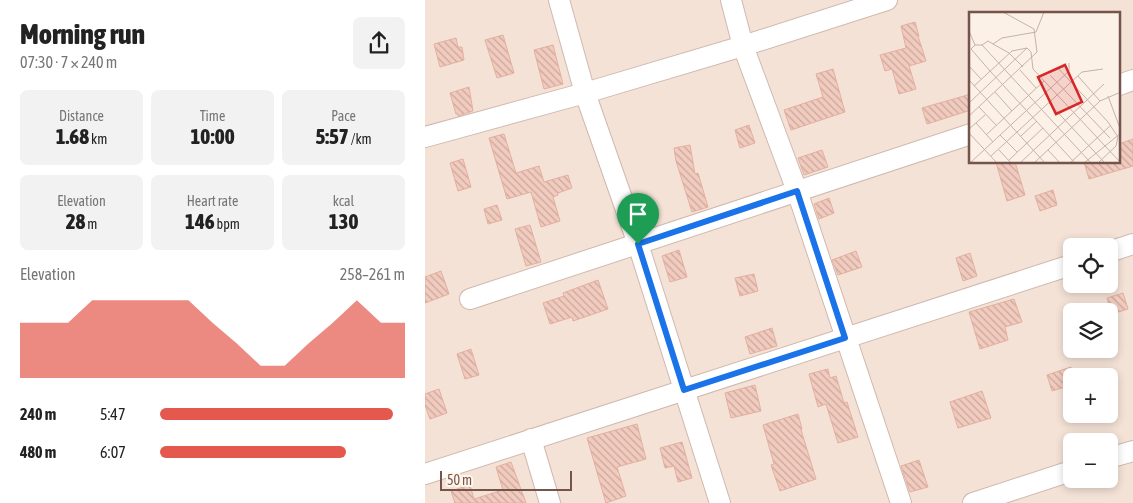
<!DOCTYPE html>
<meta charset="utf-8">
<style>
body{margin:0;font-family:"Asap Condensed",sans-serif;background:#f2f2f2;color:#222;height:100vh;display:flex;flex-direction:column;font-size:19px;white-space:nowrap}
*{box-sizing:border-box;margin:0}
p{font-size:16px;color:#767676}
.icon{flex:none;width:28px;height:28px;fill:none;stroke:currentColor;stroke-width:2;stroke-linecap:round;stroke-linejoin:round}
.map{position:relative;flex:1;overflow:hidden}
.details{display:flex;flex-direction:column;background:#fff;width:425px}
.details>*{flex:none}
.fabs{position:absolute;left:638px;top:238px;display:grid;gap:10px}
.fabs a{display:grid;place-items:center;width:55px;height:55px;border-radius:8px;background:#fff;box-shadow:0 2px 8px #0003;font-size:25px}
.scale{position:absolute;left:15px;bottom:12px;width:132px;box-sizing:border-box;padding-left:5px;border:2px solid #76544b;border-top:0;font-size:14px;line-height:18px;white-space:nowrap;color:#76544b;-webkit-text-stroke:4px #fff6ee;paint-order:stroke}
.pin{position:absolute;display:grid;place-items:center;width:42px;height:42px;color:#fff;margin:-51px -21px;border-radius:50% 50% 50% 0;rotate:-45deg;box-shadow:0 0 5px #0007}
.pin .icon{rotate:45deg}
.round{display:grid;place-items:center;flex:none;width:52px;height:52px;border-radius:8px;background:#f2f2f2}
.headline{display:flex;align-items:center;justify-content:space-between;height:85px;padding:0 20px}
h1{font-size:28px;font-weight:800;line-height:38px}
.stats{display:grid;grid-template-columns:repeat(3,1fr);gap:8px;height:85px;padding:5px 20px}
.stats div{display:grid;align-content:center;border-radius:8px;background:#f2f2f2;text-align:center}
.stats b{font-size:21px;font-weight:800}
.stats small{font-size:14px;font-weight:400}
.stats p{font-size:14px}
.chart{height:140px;padding:10px 20px}
.chart p{display:flex;justify-content:space-between}
.chart svg{width:100%;height:90px;margin-top:5px;fill:#e5584d;opacity:.7}
ul{padding:0 20px;list-style:none;font-size:16px}
li{display:grid;grid-template-columns:80px 60px 1fr;align-items:center;height:38px}
li i{height:12px;border-radius:6px;background:#e5584d}
main{display:flex;flex:1;min-height:0}
.map>svg:first-child{display:block}
.residential{fill:#f4e2d6;fill-rule:evenodd}
.building{fill:url(#building-back-hatch);stroke:#e4af9f}
.lines{fill:none;stroke-linecap:round;stroke-linejoin:round}
.minor-casing{stroke:#d0b9af;stroke-width:22}
.minor{stroke:#fff;stroke-width:20}
.route-casing{stroke:#fff;stroke-width:10}
.route{stroke:#1a73e8;stroke-width:6}
.inset-road{fill:none;stroke:#c6b2a9;stroke-width:1}
.view{fill:#d62828;fill-opacity:0.15;stroke:#d62828;stroke-width:2.5}
.inset-edge{fill:none;stroke:#76544b;stroke-width:2.5}
</style>
<main>
<section class="details">
<div class="headline"><div><h1>Morning run</h1><p>07:30 · 7 × 240 m</p></div><a class="round"><svg class="icon" aria-label="share" viewBox="0 0 24 24"><path d="M12 15V3M7 8l5-5 5 5M5 13v7h14v-7"/></svg></a></div>
<div class="stats">
<div><p>Distance</p><b>1.68<small> km</small></b></div>
<div><p>Time</p><b>10:00</b></div>
<div><p>Pace</p><b>5:57<small> /km</small></b></div>
</div>
<div class="stats">
<div><p>Elevation</p><b>28<small> m</small></b></div>
<div><p>Heart rate</p><b>146<small> bpm</small></b></div>
<div><p>kcal</p><b>130</b></div>
</div>
<div class="chart"><p><span>Elevation</span>258–261 m</p>
<svg viewBox="0 0 160 44" preserveAspectRatio="none"><path d="M0 44V17L10 17L20 17L30 6L40 6L50 6L60 6L70 6L80 17L90 27L100 38L110 38L120 27L130 17L140 6L150 17L160 17V44z"/></svg>
</div>
<ul>
<li><b>240 m</b>5:47<i style="width:95%"></i></li>
<li><b>480 m</b>6:07<i style="width:76%"></i></li>
</ul>
</section>
<div class="map">
<svg width="708" height="503" viewBox="0 0 708 503">
<defs>
<pattern id="building-back-hatch" width="6" height="6" patternUnits="userSpaceOnUse" patternTransform="scale(1.25)"><rect width="6" height="6" fill="#f2cbbf"/><path d="M-1 5l2 2M0 0l6 6M5-1l2 2" fill="none" stroke="#c9a79d"/></pattern>
</defs>
<rect width="100%" height="100%" fill="#fcf1e7"/>
<path class="residential" d="M0 0H708V503H0ZM546 14H694V162H546ZM646 246H684V284H646ZM646 311H684V349H646ZM646 376H684V414H646ZM646 441H684V479H646Z"/>
<g class="building">
<path d="M490 22 494 36H493L501 61 484 66 491 89 474 94 467 69 460 71 455 55 481 48 476 26Z"/>
<path d="M78 35 89 73 72 78 60 40Z"/>
<path d="M31 38 33 47H37L39 60 15 67 9 44Z"/>
<path d="M128 45 138 84 119 89 109 50Z"/>
<path d="M408 69 420 112 366 130 359 110 398 97 391 74Z"/>
<path d="M44 87 48 111 33 116V114H31L25 93Z"/>
<path d="M546 94V110L502 124 497 108Z"/>
<path d="M324 125 330 143 315 148 310 130Z"/>
<path d="M79 134 91 173 114 166 119 182 143 175 147 188 133 193V195L128 197 135 221 116 227 106 192 82 199 64 138Z"/>
<path d="M708 139V166L664 179 659 162H694V144Z"/>
<path d="M265 145 270 174 273 173 283 207 267 212 251 161 249 148Z"/>
<path d="M397 150 403 167 379 175 373 158Z"/>
<path d="M38 159 46 187 33 191 25 163Z"/>
<path d="M571 162H590L600 195 582 201Z"/>
<path d="M628 190 632 205 615 211 610 196Z"/>
<path d="M404 198 409 213 394 219 389 204Z"/>
<path d="M72 205 77 220 63 224 59 209Z"/>
<path d="M105 225 116 262 101 266 90 229Z"/>
<path d="M254 250 262 277 245 282 237 256Z"/>
<path d="M431 251 437 267 413 275 407 260Z"/>
<path d="M545 253 552 276 538 281 531 258Z"/>
<path d="M16 271 24 294 0 303V277Z"/>
<path d="M329 274 333 291 315 296 310 278Z"/>
<path d="M173 280 183 309 148 321 147 317 125 324 118 303 139 296 138 293Z"/>
<path d="M698 293 703 309 687 314 682 298Z"/>
<path d="M589 299 597 322 580 327 583 340 555 349 544 312Z"/>
<path d="M347 328 352 346 325 354 320 337Z"/>
<path d="M46 349 54 375 40 379 32 354Z"/>
<path d="M646 367V385L627 391 622 375Z"/>
<path d="M403 369 405 378 411 376 419 403 422 402 433 437 413 443 401 404 393 407 384 374Z"/>
<path d="M330 385 336 411 306 418 300 393Z"/>
<path d="M14 389 22 413 5 419 0 405V394Z"/>
<path d="M557 391 566 418 533 428 525 402Z"/>
<path d="M373 414 377 429 376 430 391 479 355 491 346 465 349 464 338 425Z"/>
<path d="M212 424 221 459 192 467 201 496 181 503 162 438Z"/>
<path d="M257 442 267 478 253 482 249 466 240 468 235 448Z"/>
<path d="M494 460 503 487 485 492 476 466Z"/>
<path d="M86 462 101 503H30L26 491 45 485 49 499 78 490 71 467Z"/>
</g>
<g class="lines">
<g class="minor-casing">
<g id="minor">
<path d="M134 0 160 93 213 244 295 503"/>
<path d="M306 0 318 46 372 191 476 503"/>
<path d="M694 85 708 80"/>
<path d="M0 137 160 93 318 46 462 0"/>
<path d="M684 252 708 244"/>
<path d="M45 299 546 134"/>
<path d="M106 439 125 503"/>
<path d="M684 458 708 451"/>
<path d="M0 474 646 265"/>
<path d="M548 503 646 471"/>
</g>
</g>
<use href="#minor" class="minor"/>
</g>
<g class="lines">
<g class="route-casing">
<path id="route" d="M372 191 420 338 259 390 213 244Z"/>
</g>
<use href="#route" class="route"/>
</g>
<g transform="translate(544 12)">
<rect width="151" height="151" fill="#fcf1e7"/>
<path class="inset-road" d="M0 19 6 33H13L122 151M24 32 40 41 54 55M6 33 2 37 21 59 106 151M13 33 19 29 24 32 33 26 67 20 75 0M0 54 12 67M88 55 139 110 149 125 147 134 129 151M51 58 67 76M81 63 141 126M109 64 131 89M0 68 76 151M5 74 43 39 58 36 62 40 64 57 152 151M26 80 43 99M139 84 152 119M0 91 58 36M80 91 136 151M10 95 27 113M0 104 68 40 65 17 34 0M7 111 24 130M0 117 16 103M0 121 28 151M17 123 75 69M31 123 48 140M52 124 68 109M30 138 42 151M79 138 91 151M22 144 113 60 134 57M40 148 74 116M1 151 100 59V51M51 151 135 72M65 151 131 89 152 80M101 151 142 113M115 151 152 121"/>
<path class="view" d="M96 53 113 90 87 102 69 65Z"/>
<rect width="151" height="151" class="inset-edge"/>
</g>
</svg>
<div class="fabs">
<a><svg class="icon" aria-label="locate" viewBox="0 0 24 24"><circle cx="12" cy="12" r="6"/><path d="M12 2v4M12 18v4M2 12h4M18 12h4"/></svg></a>
<a><svg class="icon" aria-label="layers" viewBox="0 0 24 24"><path d="M12 4l9 5-9 5-9-5zM3 14l9 5 9-5"/></svg></a>
<a>+</a>
<a>−</a>
</div>
<div class="scale">50 m</div>
<div class="pin" style="left:213px;top:244px;background:#1e9e55"><svg class="icon" aria-label="arrive" viewBox="0 0 24 24"><path d="M6 21V4h12l-3 4 3 4H6"/></svg></div>
</div>
</main>
